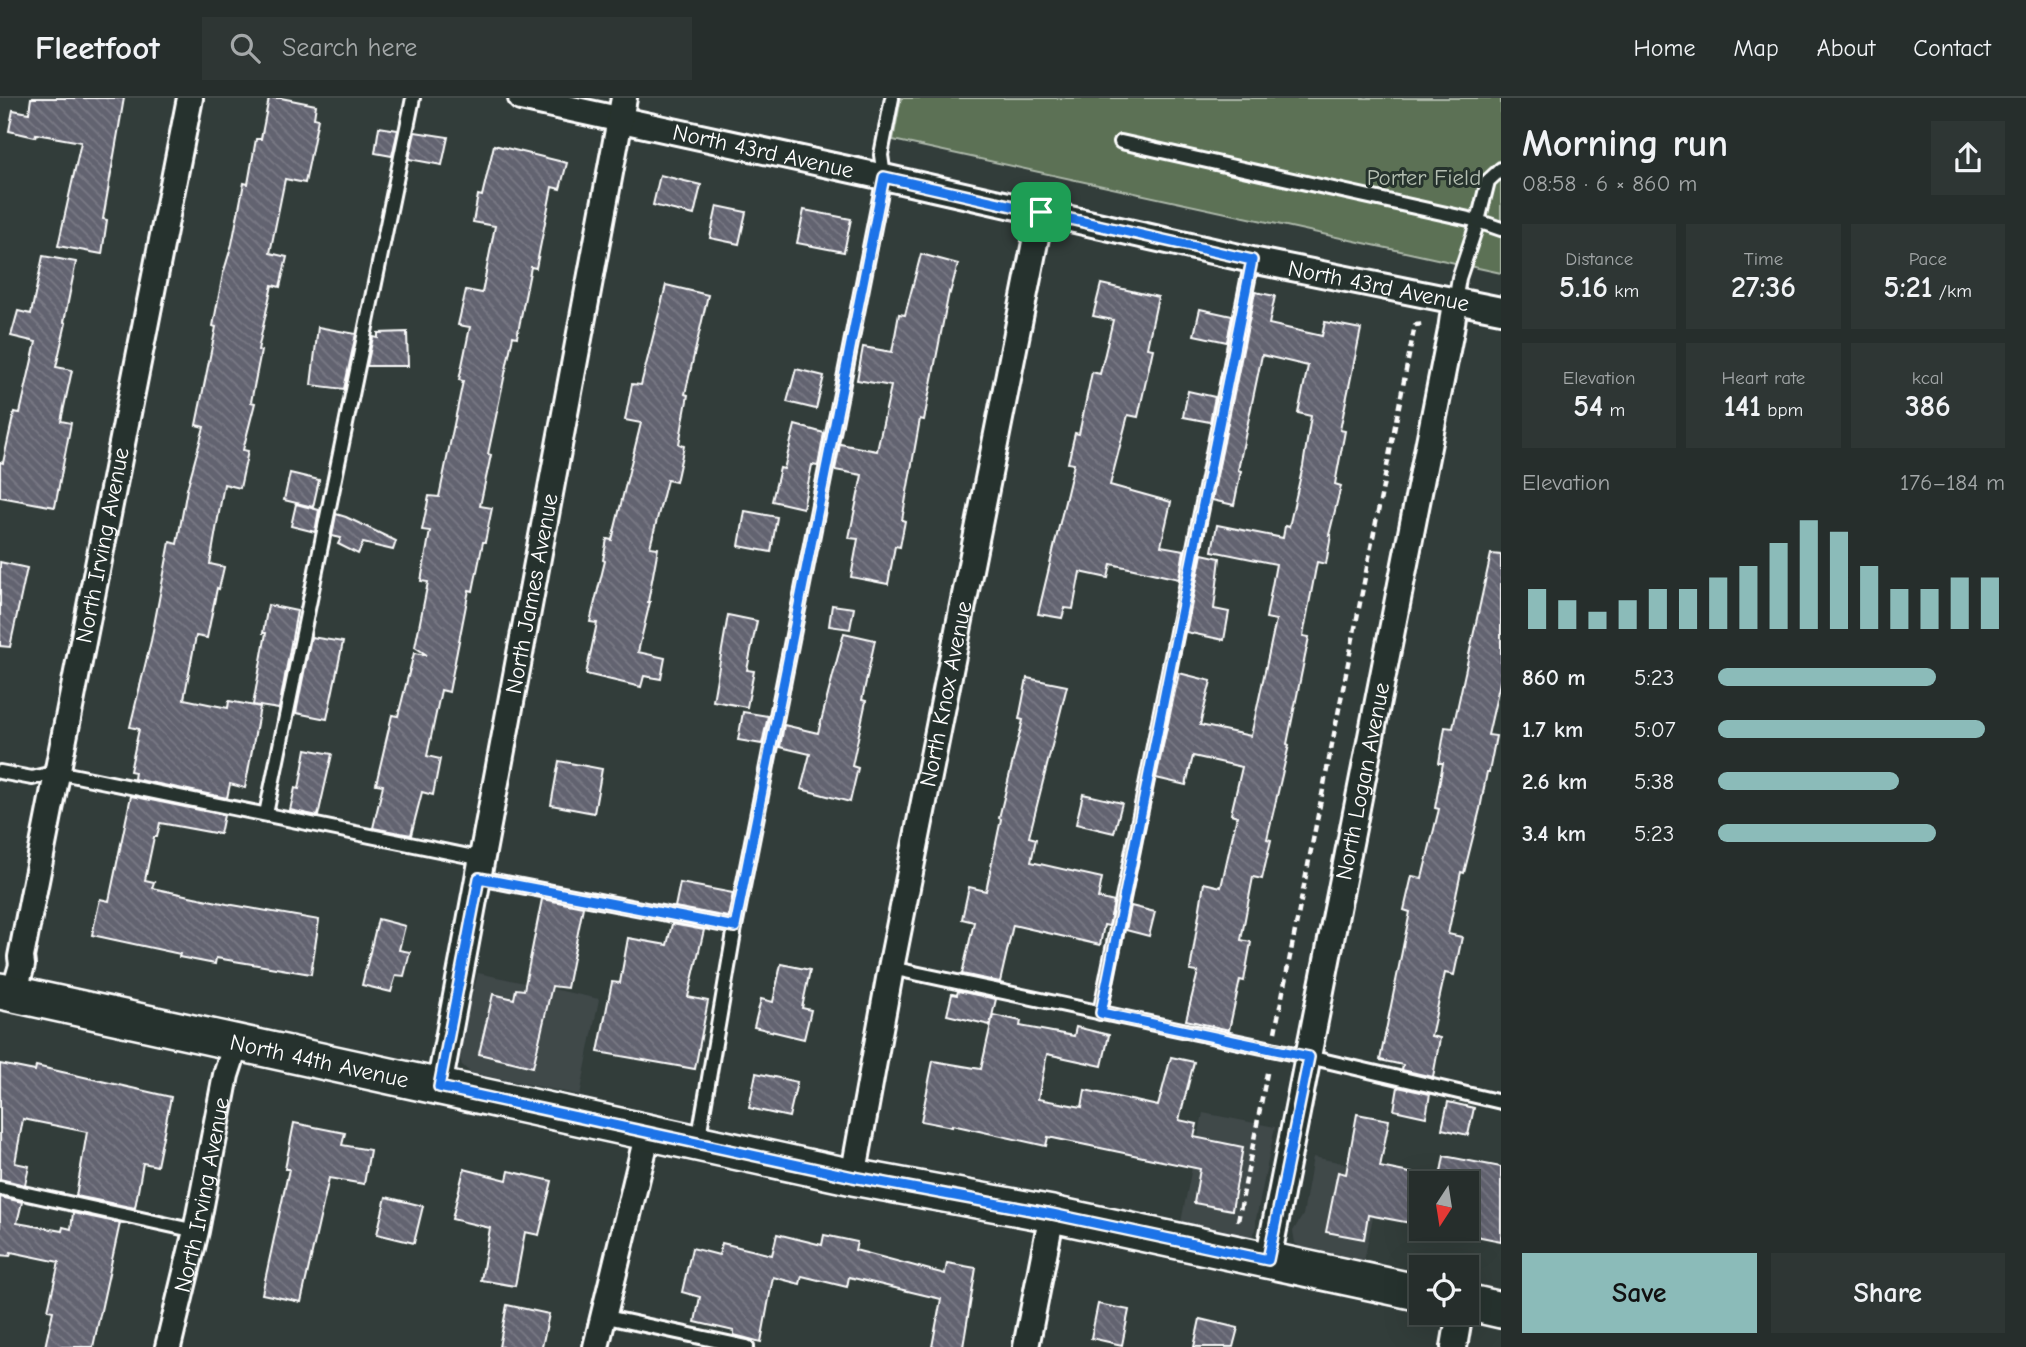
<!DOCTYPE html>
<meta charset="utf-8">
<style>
body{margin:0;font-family:"Comic Neue",sans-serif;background:#2e3634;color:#f1f3f6;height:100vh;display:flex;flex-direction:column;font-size:26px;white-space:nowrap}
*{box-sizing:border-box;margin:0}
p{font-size:23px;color:#a4a8a9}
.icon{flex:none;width:38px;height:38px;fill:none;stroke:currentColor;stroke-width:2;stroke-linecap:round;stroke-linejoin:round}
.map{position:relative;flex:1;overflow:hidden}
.side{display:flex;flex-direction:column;background:#262e2c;width:525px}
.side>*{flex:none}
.needle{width:46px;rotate:192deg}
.tools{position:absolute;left:1409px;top:1073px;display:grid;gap:14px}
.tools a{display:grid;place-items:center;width:70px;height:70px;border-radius:0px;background:#262e2c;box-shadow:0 7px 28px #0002,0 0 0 2px #424a48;font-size:35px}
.pin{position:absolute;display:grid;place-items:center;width:60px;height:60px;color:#fff;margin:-30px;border-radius:14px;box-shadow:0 4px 10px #0006}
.round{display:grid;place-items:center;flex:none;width:74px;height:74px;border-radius:0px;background:#2e3634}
.head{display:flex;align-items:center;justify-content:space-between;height:119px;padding:0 21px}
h1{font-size:38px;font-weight:700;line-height:52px}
.metrics{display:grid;grid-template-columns:repeat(3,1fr);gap:10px;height:119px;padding:7px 21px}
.metrics div{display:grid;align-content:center;border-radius:0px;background:#2e3634;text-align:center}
.metrics b{font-size:30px;font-weight:700}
.metrics small{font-size:19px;font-weight:400}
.metrics p{font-size:19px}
.chart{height:196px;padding:14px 21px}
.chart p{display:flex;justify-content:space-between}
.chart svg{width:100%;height:126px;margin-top:7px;stroke:#8bbbb9;stroke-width:6}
.cta{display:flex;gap:14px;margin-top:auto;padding:14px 21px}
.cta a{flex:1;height:80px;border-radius:0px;background:#8bbbb9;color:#111;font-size:28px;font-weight:700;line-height:80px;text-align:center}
.cta a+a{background:#2e3634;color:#f1f3f6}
ul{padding:0 21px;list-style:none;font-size:23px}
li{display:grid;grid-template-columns:112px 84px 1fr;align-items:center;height:52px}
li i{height:18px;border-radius:9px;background:#8bbbb9}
header{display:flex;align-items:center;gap:42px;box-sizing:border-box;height:98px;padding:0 35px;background:#262e2c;border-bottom:2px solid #424a48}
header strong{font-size:33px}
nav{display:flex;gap:38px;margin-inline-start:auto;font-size:24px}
.search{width:490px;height:63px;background:#2e3634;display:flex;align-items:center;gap:18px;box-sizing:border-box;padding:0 24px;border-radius:0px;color:#a4a8a9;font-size:26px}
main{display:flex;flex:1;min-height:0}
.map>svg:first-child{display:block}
.built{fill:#40484a}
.park{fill:#5b7155;stroke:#adb8aa;stroke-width:2}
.building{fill:url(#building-back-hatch);stroke:#fff;stroke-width:2}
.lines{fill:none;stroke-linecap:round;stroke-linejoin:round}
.lane-casing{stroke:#fff;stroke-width:18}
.street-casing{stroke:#fff;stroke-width:30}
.secondary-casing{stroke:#fff;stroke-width:40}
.path{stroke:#fff;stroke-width:4.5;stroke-dasharray:7 5;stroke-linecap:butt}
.lane{stroke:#26332d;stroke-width:12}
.street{stroke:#26332d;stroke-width:24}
.secondary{stroke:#26332d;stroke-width:35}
.route-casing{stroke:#fff;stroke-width:14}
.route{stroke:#1a73e8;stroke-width:9}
.labels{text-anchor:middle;stroke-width:6;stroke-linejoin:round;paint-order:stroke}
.street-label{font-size:23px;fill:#fff;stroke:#26332d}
.park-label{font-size:23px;fill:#b5bfb2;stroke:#26332d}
</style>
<header>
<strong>Fleetfoot</strong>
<div class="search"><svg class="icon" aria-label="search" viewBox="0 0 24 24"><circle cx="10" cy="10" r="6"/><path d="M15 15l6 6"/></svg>Search here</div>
<nav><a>Home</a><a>Map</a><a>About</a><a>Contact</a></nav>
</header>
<main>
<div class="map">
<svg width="1501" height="1249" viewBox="0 0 1501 1249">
<defs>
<pattern id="building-back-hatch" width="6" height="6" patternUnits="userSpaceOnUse" patternTransform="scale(1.75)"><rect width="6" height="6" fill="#626370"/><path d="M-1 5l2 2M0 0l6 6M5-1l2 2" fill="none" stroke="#7a7a85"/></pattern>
</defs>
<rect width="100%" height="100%" fill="#323d3a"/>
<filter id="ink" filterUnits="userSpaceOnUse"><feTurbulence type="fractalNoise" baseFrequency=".0143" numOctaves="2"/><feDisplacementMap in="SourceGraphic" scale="14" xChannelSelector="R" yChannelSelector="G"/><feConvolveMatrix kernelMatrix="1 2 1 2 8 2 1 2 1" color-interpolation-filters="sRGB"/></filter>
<g filter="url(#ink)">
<g class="built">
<path d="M478 875 599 901 580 997 471 975 462 967 458 951Z"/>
<path d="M1203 1015 1275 1029 1256 1121V1132L1248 1144 1181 1124Z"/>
<path d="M1313 1059 1382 1073 1364 1163 1304 1152 1295 1145 1293 1133 1303 1117Z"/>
</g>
<path class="park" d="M901 0H1501V175L893 42Z"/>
<g class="building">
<path d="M31 0H124L103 121 107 122 102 156 58 148 81 44 36 36 35 39 9 33 13 12 29 15Z"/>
<path d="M269 0H281L316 7 314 20 318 21 305 85 285 81 270 155 287 159 280 189 272 187 258 252 261 253 251 304 255 305 243 352 248 353 240 390 224 386 210 466 224 469 219 491 217 490 207 540 196 538 184 601 228 610 229 603 260 609 245 690 230 686 227 700 134 681 135 674 130 673 139 631 130 629 151 543 170 444 177 446 187 391 204 329 196 327 216 229 213 228 223 176 232 146 244 85 248 86 256 41H261Z"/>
<path d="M379 29 398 32 392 58 375 55Z"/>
<path d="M415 34 448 39 442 67 409 61Z"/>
<path d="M494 47 567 65 560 91 552 89 536 170 531 169 517 239 513 238 488 356 491 357 480 408 492 410 485 444H483L473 493 469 492 449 594 441 592 427 658 440 661 433 697 422 694 411 737 373 730 383 687 376 686 392 617 398 618 414 555 427 557 415 549 428 484 421 483 430 433 422 432 429 398 439 399 463 283 459 282 470 229 458 227 466 192 482 195 495 128 473 124 478 97 482 98Z"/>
<path d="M660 77 701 87 694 117 653 107Z"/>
<path d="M717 108 746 114 739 146 710 140Z"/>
<path d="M804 112 851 121 844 154 797 145Z"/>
<path d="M921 156 958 166 950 195 949 194 924 322 920 321 902 422 905 423 900 449 895 448 888 486 851 479 858 441 849 440 862 377 835 372 840 346 877 353 891 288 857 282 863 249 892 254 899 216 905 217Z"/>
<path d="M43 158 76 164 64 224 66 225 56 269 72 272 61 323 71 325 55 409 0 399V364L3 365 14 314 20 315 36 244 11 238 18 213 31 216Z"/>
<path d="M1101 186 1158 199 1147 250 1153 251 1138 319 1128 317 1110 387 1171 404 1161 448 1184 452 1179 481 1111 466 1108 480 1080 474 1073 511 1065 510 1062 520 1038 516 1074 366 1068 365 1075 335 1079 336 1092 274 1100 276 1113 222 1093 218Z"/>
<path d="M666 187 708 197 685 296 688 297 679 346 684 348 676 384 667 382 650 449 658 450 648 504H650L638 554 665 560 661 581 644 578 641 589 586 576 597 525 590 524 605 463 603 462 607 441 612 442 641 325 625 322 632 286 641 287Z"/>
<path d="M1255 194 1275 198 1269 226 1322 238 1325 224 1361 231 1340 332 1345 333 1335 386 1341 388 1329 437H1331L1326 466 1317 464 1303 538 1309 539 1287 646 1289 647 1267 741 1271 742 1262 781 1253 779 1241 842 1251 844 1244 883 1240 882 1229 932 1186 922 1198 874 1190 873 1204 785 1221 789 1237 718 1231 716 1242 669 1193 658 1186 687 1156 680 1179 575 1211 583 1200 627 1251 638 1276 522 1266 520 1276 466 1212 453 1217 427 1283 440 1285 428 1289 429 1303 368 1311 318 1298 315 1308 268 1262 257 1238 372 1241 373 1234 407 1212 402Z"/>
<path d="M1200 211 1232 218 1227 244 1194 237Z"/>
<path d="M318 229 356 236 344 291 311 287Z"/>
<path d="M407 234 408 268H367L373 239 378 240V235Z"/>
<path d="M796 271 824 278 816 311 787 304Z"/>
<path d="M1188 293 1215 299 1210 324 1183 319Z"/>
<path d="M795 327 824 335 818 368 812 367 803 410 772 403 780 370 784 371Z"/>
<path d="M290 375 319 382 313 409 284 402Z"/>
<path d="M296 406 319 412 315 434 291 428Z"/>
<path d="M745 413 777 419 771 454 739 448Z"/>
<path d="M336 416 346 419 396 443 393 452 363 445 358 456 338 446 341 440 332 438Z"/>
<path d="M1202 456 1220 460 1214 511 1229 514 1224 542 1186 534Z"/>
<path d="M1491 456 1501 457V580L1488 637 1496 638 1489 674H1487L1480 711 1464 775 1461 774 1448 836 1462 839 1454 877 1445 875 1431 938 1440 940 1433 979 1402 972 1403 967 1380 962 1410 814 1404 812 1412 778 1422 780 1439 711 1435 710 1443 665H1439L1445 629 1453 630Z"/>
<path d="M0 464 27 470 10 549 0 548Z"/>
<path d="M268 507 297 513 279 611 253 607 266 535H263Z"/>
<path d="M832 507 854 510 850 531 829 528Z"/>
<path d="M728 517 757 523 747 572 754 573 747 609 713 603Z"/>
<path d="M844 535 875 542 862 602 866 603 852 668 858 670 850 704 801 691 810 656 780 649 784 627 818 635Z"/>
<path d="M311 539 343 544 327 621 296 615Z"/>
<path d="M1027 580 1067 588 1029 739 1036 741 1031 764 1102 780 1098 800 1114 804 1109 828 1104 827 1100 847 1013 827 1000 884 962 876 974 824 962 821 969 789 986 793 1001 721 999 720 1023 622 1019 621Z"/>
<path d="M743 614 768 618 762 646 738 642Z"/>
<path d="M306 651 332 656 318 718 290 712 295 690 299 691Z"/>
<path d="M559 663 602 671 594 715 551 707Z"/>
<path d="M1083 696 1122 705 1114 735 1076 726Z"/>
<path d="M131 698 224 717 220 736 160 725 157 739H154L145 782 154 784 152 790 227 806 319 822 311 876 216 860 215 866 179 859 180 856 92 837 100 801 109 803Z"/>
<path d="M680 785 733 795 728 819 675 809Z"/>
<path d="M542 801 583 809 567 890 552 888 533 969 479 956 493 896 514 901 516 891 524 892Z"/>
<path d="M1131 808 1155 814 1149 838 1126 832Z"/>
<path d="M378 821 405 828 399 852 410 854 404 878 396 877 391 894 362 887Z"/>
<path d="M672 826 704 832 688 899 708 903 695 971 598 954 612 884 620 885 628 840 667 847Z"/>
<path d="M781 866 810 872 802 910 811 912 804 941 754 929 761 901 773 904Z"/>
<path d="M958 893 996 901 990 927 947 917 952 896 957 897Z"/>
<path d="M993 917 1021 923 1020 928 1074 938 1076 929 1109 937 1102 968 1047 956 1038 1001 1082 1009 1085 992 1158 1008 1171 959 1194 964 1179 1022 1197 1026 1194 1039 1243 1049 1232 1112 1194 1105 1200 1071 1048 1039 1046 1048 952 1027V1029L921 1023 933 963 981 971Z"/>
<path d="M0 966 35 973 36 968 171 999 157 1068 143 1065 135 1110 76 1098 87 1034 23 1021 15 1065 29 1068 25 1087 0 1081Z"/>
<path d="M756 975 797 984 789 1019 749 1010Z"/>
<path d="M1398 989 1430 996 1426 1019 1394 1012Z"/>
<path d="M1448 1004 1474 1010 1468 1037 1442 1031Z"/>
<path d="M1357 1016 1389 1022 1380 1069 1425 1078 1423 1085H1421L1416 1126 1368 1117 1364 1141 1326 1134 1338 1074 1346 1076Z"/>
<path d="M294 1025 345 1035 342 1047 370 1052 364 1086 329 1080 301 1204 262 1196 289 1071H285Z"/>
<path d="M1444 1058 1501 1069V1143L1466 1136V1085H1439Z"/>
<path d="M464 1071 507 1082 509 1073 552 1083 539 1137 525 1134 515 1188 481 1182 490 1130 452 1121Z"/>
<path d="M0 1099 22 1104 17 1125 62 1133 63 1129 71 1131 73 1115 120 1125 93 1249H45L53 1213 48 1212 59 1164 11 1154 10 1158 0 1157Z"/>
<path d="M386 1099 423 1108 414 1145 377 1136Z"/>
<path d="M777 1136 822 1147 824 1137 857 1144 855 1152 945 1176 947 1165 976 1170 963 1249H932L941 1201 849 1179 847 1189 802 1178 800 1186 773 1179 761 1244 734 1237V1233L695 1224 700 1199 682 1194 692 1150 719 1157 722 1145 772 1157Z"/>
<path d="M1098 1206 1129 1212 1122 1247 1091 1240Z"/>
<path d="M507 1207 549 1216 542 1249H499Z"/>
<path d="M1200 1221 1238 1230 1233 1249H1194Z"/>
</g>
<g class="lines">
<g class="lane-casing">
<g id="lane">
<path d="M1121 44 1478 123 1459 180 1455 204"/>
<path d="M1501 71 1488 83 1478 123 1501 131"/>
<path d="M0 674 32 680 57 674 483 761"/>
<path d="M266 716 413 0"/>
<path d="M479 780 735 829"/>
<path d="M891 870 1309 959 1501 1004"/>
<path d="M1100 915 1252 162"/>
<path d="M698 1044 735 829 884 79 881 57 892 0"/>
<path d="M0 1090 196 1133"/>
<path d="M602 1218 747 1249"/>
</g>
</g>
<g class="street-casing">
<g id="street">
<path id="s1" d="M521 0 884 79 1252 162 1501 212"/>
<path id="s2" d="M14 895 22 867 21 859 190 0"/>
<path id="s3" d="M439 989 624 0"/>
<path id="s4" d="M853 1079 891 870 1041 114"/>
<path id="s5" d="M1268 1162 1451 232 1455 204"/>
<path id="s6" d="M168 1249 196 1133 226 977 236 946"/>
<path d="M596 1249 648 1034"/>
<path d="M1026 1249 1052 1116"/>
<path d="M1454 1249 1460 1214"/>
</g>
</g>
<g class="secondary-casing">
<g id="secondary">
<path id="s7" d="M0 893 853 1079 1052 1116 1421 1195"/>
<path d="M1466 1204 1501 1212"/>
</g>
</g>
<g class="path">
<path d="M1275 934 1415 227 1425 226"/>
<path d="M1238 1123 1268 970"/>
</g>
<use href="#lane" class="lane"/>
<use href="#street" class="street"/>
<use href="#secondary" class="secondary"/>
</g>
</g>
<g class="lines" filter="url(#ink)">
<g class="route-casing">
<path id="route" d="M884 79 1252 162 1101 915 1309 959 1268 1162 1052 1116 853 1079 439 989 479 780 735 829Z"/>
</g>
<use href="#route" class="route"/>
</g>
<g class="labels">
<g class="street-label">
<text dy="8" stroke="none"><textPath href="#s1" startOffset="248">North 43rd Avenue</textPath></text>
<text dy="8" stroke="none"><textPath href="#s1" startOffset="878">North 43rd Avenue</textPath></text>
<text dy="8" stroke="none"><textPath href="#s2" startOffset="457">North Irving Avenue</textPath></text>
<text dy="8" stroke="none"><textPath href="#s3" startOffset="502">North James Avenue</textPath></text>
<text dy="8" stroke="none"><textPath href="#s4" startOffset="492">North Knox Avenue</textPath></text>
<text dy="8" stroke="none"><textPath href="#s5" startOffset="488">North Logan Avenue</textPath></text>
<text dy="8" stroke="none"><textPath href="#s7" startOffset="327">North 44th Avenue</textPath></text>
<text dy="8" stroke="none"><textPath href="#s6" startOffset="156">North Irving Avenue</textPath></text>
</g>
<g class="park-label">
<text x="1424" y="87">Porter Field</text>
</g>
</g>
</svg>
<div class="tools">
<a><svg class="needle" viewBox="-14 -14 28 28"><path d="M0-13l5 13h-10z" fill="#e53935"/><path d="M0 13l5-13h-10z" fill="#a4a8a9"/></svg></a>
<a><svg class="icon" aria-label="locate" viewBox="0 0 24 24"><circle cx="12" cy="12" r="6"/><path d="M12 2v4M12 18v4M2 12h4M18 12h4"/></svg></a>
</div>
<div class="pin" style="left:1041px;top:114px;background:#1e9e55"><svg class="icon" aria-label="arrive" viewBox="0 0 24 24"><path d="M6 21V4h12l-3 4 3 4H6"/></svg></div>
</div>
<section class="side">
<div class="head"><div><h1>Morning run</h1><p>08:58 · 6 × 860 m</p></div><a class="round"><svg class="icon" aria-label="share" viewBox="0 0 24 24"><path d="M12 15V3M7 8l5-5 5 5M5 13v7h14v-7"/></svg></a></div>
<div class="metrics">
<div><p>Distance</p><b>5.16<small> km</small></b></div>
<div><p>Time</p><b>27:36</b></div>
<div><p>Pace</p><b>5:21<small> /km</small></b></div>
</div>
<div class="metrics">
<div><p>Elevation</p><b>54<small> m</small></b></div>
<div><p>Heart rate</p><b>141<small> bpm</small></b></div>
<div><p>kcal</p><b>386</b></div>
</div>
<div class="chart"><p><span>Elevation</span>176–184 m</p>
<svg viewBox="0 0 160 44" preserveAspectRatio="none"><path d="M5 44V30M15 44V34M25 44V38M35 44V34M45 44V30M55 44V30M65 44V26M75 44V22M85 44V14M95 44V6M105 44V10M115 44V22M125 44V30M135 44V30M145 44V26M155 44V26"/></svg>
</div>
<ul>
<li><b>860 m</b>5:23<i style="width:76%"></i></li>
<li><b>1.7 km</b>5:07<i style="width:93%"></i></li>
<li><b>2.6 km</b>5:38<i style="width:63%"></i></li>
<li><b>3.4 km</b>5:23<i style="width:76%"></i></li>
</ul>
<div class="cta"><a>Save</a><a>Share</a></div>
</section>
</main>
